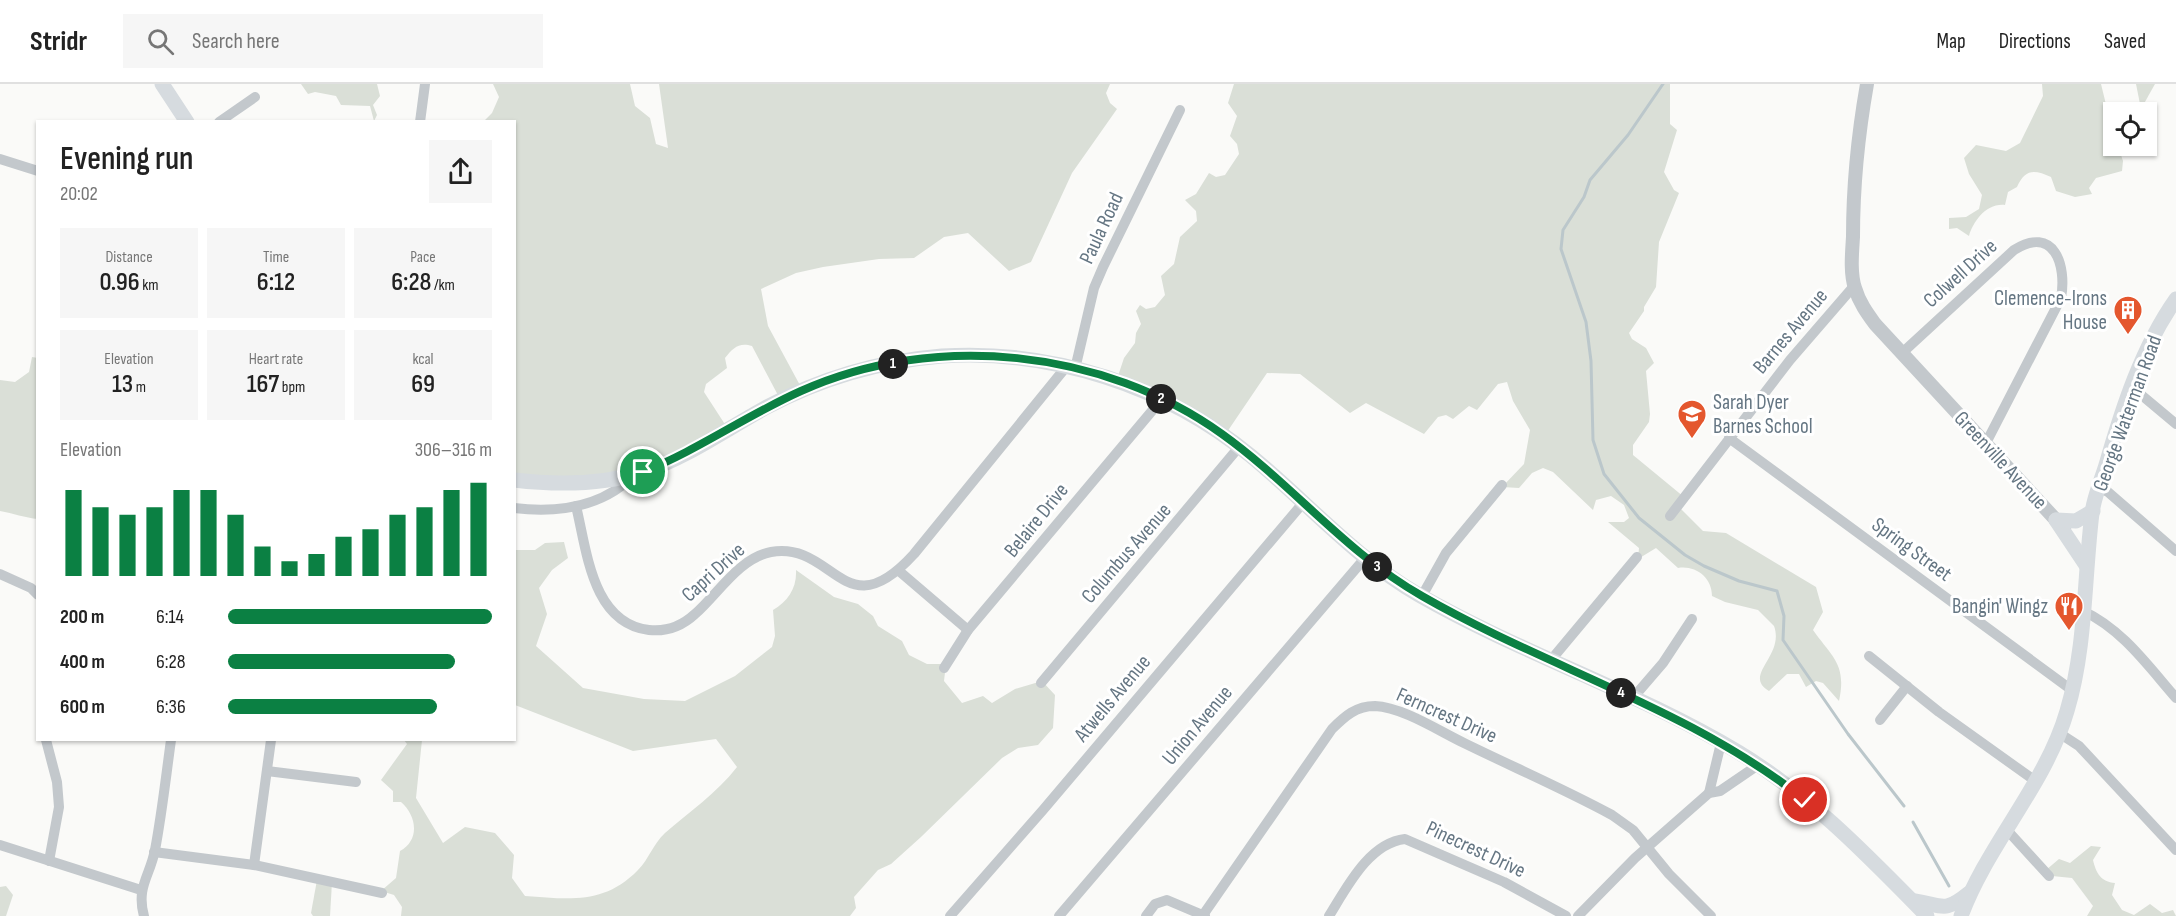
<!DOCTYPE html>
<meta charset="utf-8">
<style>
body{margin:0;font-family:"Sofia Sans Condensed",sans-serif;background:#f6f6f6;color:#222;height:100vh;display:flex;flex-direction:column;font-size:22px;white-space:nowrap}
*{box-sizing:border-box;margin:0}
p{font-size:20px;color:#767676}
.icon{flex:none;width:33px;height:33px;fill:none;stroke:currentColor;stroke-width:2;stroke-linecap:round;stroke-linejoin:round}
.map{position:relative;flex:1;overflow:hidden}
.drawer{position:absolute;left:36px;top:36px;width:480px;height:621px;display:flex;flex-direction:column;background:#fff;border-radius:0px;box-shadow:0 2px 4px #0004}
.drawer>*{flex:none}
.fabs{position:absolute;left:2103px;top:18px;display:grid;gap:12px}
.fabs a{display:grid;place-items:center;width:54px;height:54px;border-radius:0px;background:#fff;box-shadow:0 2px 4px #0004;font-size:30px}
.pin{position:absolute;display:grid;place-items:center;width:51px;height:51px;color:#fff;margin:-26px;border:3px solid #fff;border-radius:50%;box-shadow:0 2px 6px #0007}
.km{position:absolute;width:30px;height:30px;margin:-15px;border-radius:50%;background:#222;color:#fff;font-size:16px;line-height:30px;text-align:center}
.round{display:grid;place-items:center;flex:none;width:63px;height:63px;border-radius:0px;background:#f6f6f6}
.head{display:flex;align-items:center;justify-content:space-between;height:102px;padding:0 24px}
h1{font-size:33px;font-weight:600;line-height:45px}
.metrics{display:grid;grid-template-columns:repeat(3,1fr);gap:9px;height:102px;padding:6px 24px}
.metrics div{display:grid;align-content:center;border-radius:0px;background:#f6f6f6;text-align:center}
.metrics b{font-size:26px;font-weight:600}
.metrics small{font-size:16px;font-weight:400}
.metrics p{font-size:16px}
.chart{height:168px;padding:12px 24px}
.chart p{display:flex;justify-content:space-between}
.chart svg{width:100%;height:108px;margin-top:6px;stroke:#0b8043;stroke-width:6}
ul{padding:0 24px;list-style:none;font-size:20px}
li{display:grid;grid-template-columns:96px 72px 1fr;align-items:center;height:45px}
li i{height:15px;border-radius:8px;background:#0b8043}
header{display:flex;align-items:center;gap:36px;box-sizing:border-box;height:84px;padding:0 30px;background:#fff;border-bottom:2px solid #e0e0e0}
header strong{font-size:28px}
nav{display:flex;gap:33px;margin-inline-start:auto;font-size:21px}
.search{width:420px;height:54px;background:#f6f6f6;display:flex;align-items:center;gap:15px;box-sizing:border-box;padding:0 21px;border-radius:0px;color:#767676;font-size:22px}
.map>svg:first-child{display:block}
.green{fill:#dadfd7}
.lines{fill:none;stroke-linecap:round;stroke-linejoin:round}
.stream{stroke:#bbc7cb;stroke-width:3}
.minor{stroke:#c3c8cc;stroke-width:10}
.tertiary{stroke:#c3c8cc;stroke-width:14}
.secondary{stroke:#d6dbdf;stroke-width:15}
.route-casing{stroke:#fff;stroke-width:12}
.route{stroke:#0b8043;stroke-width:8}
.labels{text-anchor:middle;stroke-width:6;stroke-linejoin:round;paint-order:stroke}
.street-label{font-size:21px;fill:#657683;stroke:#fff}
.poi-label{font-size:21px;fill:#657683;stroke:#fff;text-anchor:end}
</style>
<header>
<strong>Stridr</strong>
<div class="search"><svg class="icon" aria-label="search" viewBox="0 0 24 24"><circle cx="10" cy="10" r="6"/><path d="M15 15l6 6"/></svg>Search here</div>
<nav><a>Map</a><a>Directions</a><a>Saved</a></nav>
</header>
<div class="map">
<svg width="2176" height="832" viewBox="0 0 2176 832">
<rect width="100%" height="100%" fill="#fafaf8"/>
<g class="green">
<path d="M301 0H377L380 12 373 21 377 31 374 37 370 22 341 21 336 12 315 8 308 10Z"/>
<path d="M493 0H630L635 22 650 34 656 60 668 64 659 0H1110L1106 9 1110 19 1117 25 1072 89 1031 178 1009 187 968 149 944 153 914 174 879 175 823 183 796 189 761 205 768 242 802 305 780 315 752 262C739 258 733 264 725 274L727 284 706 300 704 308 728 345 639 389 515 396 514 38H483L492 29 499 13Z"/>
<path d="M1234 0H1670V40L1677 46 1664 88 1674 106 1679 109 1659 158 1656 203 1644 223V227L1629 249 1632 255 1646 264 1654 279 1646 287 1650 330 1649 338 1633 361V371L1684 413 1679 423 1703 447 1726 449 1816 503 1823 528 1813 546C1832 573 1847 580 1839 617L1823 599 1816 597 1806 603 1799 590H1787L1769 607C1742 591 1785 572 1774 542L1758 526 1725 518 1712 512C1712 493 1695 481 1678 484L1656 464 1638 475 1639 464 1608 438H1624L1629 434 1624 421 1611 412 1596 416 1593 426 1553 388 1543 384 1532 389 1519 404 1502 403 1524 380 1530 346 1513 317 1507 298 1498 300 1477 326 1469 322 1453 335 1446 331 1438 333 1424 350 1366 319 1350 329 1300 290 1267 289 1225 351 1118 292 1124 274 1135 259 1136 249 1141 240 1136 227 1140 221 1146 225 1155 223 1165 211 1161 192 1174 180 1180 153 1197 137 1196 127 1185 116 1196 110 1209 89 1216 93 1225 91 1239 70 1237 60 1230 52 1237 32 1228 19Z"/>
<path d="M2042 0H2101L2113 49 2114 62H2118L2123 77 2122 87 2096 94 2089 104 2092 110 2075 113 2056 107 2051 93C2034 85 2025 85 2017 103L2008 108 2005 121C1986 119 1973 138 1969 152L1957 144 1949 145V134L1966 133 1979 125 1982 111 1969 90 1964 74 1976 61 2006 67 2020 59 2043 12Z"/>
<path d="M2136 0H2155L2141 25Z"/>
<path d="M32 273 38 274V435C25 434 13 429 0 427V296L15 298 29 288Z"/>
<path d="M564 458 568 474 552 486 539 504 547 530 536 562 583 604 644 615 685 617 735 592 772 563 775 552 773 526C788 517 797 504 796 486L834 513 858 520 873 532 878 542 902 557 909 571 927 580H946L944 597 962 619 983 612 992 619 1015 605 1042 597 1055 611 1053 644 1038 661 1018 664 1002 674 921 753 891 780 878 786 854 813 856 824 850 832H401L402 823 394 811 381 807 396 794 400 767C420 756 417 732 401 718H393V707L381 696 407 660 404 656H422L416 714 443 759 465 743 495 749 514 771 512 794 525 812C569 815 604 821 638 786 649 775 653 760 665 749 689 728 717 709 737 683L716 655 633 667 515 621V466H535L545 459Z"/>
<path d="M2091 762 2101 763 2093 776C2096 789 2101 798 2115 799L2112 811 2122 826 2134 831 2150 820 2162 829 2173 826 2176 832H2087L2093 822 2072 794 2052 792 2046 786 2059 775 2070 779Z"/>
<path d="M317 796 332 798 330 832H313L311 829Z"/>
<path d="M6 802 13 811 6 832H0V803Z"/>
</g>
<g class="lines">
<g class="stream">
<path d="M1663 0 1628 51 1590 96 1584 113 1563 146 1561 165 1586 238 1591 277 1593 356 1604 390 1639 434 1685 471 1704 482 1739 497 1777 507 1784 532 1783 556 1848 650 1904 722"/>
<path d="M1913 738 1949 802"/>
</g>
<g class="minor">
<path d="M219 38 255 13"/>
<path d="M420 38 425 0"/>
<path d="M0 75 38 87"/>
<path d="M1902 269 2014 166C2054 141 2067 181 2061 214L1986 359"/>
<path d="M1075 285 1094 204 1103 183 1180 26"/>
<path d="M2133 304 2176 340"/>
<path d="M1729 354 2073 607"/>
<path d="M2099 404 2108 408 2176 467"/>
<path d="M576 422C587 467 592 539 649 546 667 548 682 542 695 530 718 510 739 474 771 468 835 457 844 547 914 470L1066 283"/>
<path d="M514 424C557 429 600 424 632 393"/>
<path d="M1670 432 1790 276 1854 202"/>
<path d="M899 487 968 546"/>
<path d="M0 490 31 504 38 511"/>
<path d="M1422 512 1446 469 1502 401"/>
<path d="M2083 527C2122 545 2148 582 2176 614"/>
<path d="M1869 572 1939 628 2034 696"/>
<path d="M1551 576 1637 473"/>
<path d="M944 584 968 546 1162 315"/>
<path d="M1041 599 1239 363"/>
<path d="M1632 615 1663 579 1692 535"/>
<path d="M1880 636 1907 602"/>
<path d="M2059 649 2079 662 2176 766"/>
<path d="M46 656 57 698 59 723 49 777"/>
<path d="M267 687 356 698"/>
<path d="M1709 709 1721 659"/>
<path d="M2007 746 2049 792"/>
<path d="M0 761 141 806"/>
<path d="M154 768 254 781 382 809"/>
<path d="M254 781 271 656"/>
<path d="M1203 831 1332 645C1345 632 1356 622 1375 622 1402 623 1439 647 1464 659 1513 683 1564 705 1612 731L1633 746 1669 790 1711 832"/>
<path d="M144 832C136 803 150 792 155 766 162 729 166 692 171 656"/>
<path d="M950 832 1043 726 1303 419"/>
<path d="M1059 832 1365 474"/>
<path d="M1146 832 1155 820 1167 816 1205 832"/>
<path d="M1329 832C1347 803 1369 759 1405 755L1504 798 1566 832"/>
<path d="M1578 832 1635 774 1709 709 1720 707 1758 681"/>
</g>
<path class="tertiary" d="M1867 0C1858 51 1853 101 1853 153 1852 169 1850 189 1855 204 1859 218 1867 229 1875 240L2056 436 2065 441"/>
<g class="secondary">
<path d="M162 0 187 38"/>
<path d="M514 396C556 401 602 401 643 388 686 374 725 346 765 324 819 295 881 277 942 272 1052 265 1166 302 1251 372 1307 418 1355 474 1419 511 1522 570 1636 607 1738 668 1811 712 1868 772 1927 832"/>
<path d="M2056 436 2086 481"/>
<path d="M2056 436 2076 437 2093 427"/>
<path d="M1915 817C1943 821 1943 830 1969 809"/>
<path d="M1961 832C1987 761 2046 700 2067 627 2086 564 2084 495 2092 429 2094 413 2101 397 2106 381 2122 325 2142 263 2176 215"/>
</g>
</g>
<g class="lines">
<g class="route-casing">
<path id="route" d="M643 388C698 366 747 331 801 307 934 247 1104 265 1222 350 1292 400 1346 469 1422 512 1547 584 1691 625 1805 716"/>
</g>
<use href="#route" class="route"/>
</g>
<defs>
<g id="building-pin" transform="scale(1.5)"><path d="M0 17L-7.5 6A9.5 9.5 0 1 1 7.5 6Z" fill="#e4572e" stroke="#fff"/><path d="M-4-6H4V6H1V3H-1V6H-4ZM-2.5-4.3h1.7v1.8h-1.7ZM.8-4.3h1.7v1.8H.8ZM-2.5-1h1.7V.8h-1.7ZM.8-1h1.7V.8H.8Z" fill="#fff"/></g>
<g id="school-pin" transform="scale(1.5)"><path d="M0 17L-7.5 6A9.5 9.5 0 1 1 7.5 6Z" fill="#e4572e" stroke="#fff"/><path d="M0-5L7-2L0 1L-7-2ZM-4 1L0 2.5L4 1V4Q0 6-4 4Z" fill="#fff"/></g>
<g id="restaurant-pin" transform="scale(1.5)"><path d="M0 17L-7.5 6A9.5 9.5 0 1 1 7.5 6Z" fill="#e4572e" stroke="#fff"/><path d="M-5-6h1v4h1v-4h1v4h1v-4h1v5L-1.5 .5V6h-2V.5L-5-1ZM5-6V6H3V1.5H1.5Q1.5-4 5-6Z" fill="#fff"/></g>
</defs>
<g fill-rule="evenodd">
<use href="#building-pin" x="2128" y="226"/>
<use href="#school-pin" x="1692" y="330"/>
<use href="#restaurant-pin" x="2069" y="522"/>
</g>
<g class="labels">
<g class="street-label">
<text transform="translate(1101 144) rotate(-65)" y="7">Paula Road</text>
<text transform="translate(1960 189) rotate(-42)" y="7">Colwell Drive</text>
<text transform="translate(1790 247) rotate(-50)" y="7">Barnes Avenue</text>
<text transform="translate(2127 329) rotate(-70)" y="7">George Waterman Road</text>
<text transform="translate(2001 376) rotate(47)" y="7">Greenville Avenue</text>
<text transform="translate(1036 436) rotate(-51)" y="7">Belaire Drive</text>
<text transform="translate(1912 465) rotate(36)" y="7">Spring Street</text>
<text transform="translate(1126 469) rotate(-49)" y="7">Columbus Avenue</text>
<text transform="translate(713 488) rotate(-42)" y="7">Capri Drive</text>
<text transform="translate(1112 614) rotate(-50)" y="7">Atwells Avenue</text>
<text transform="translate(1447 631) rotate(24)" y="7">Ferncrest Drive</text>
<text transform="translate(1197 641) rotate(-50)" y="7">Union Avenue</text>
<text transform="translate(1476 765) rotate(25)" y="7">Pinecrest Drive</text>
</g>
<g class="poi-label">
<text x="2107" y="221">Clemence-Irons<tspan x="2107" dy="24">House</tspan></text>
<text x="1713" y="325" text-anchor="start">Sarah Dyer<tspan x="1713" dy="24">Barnes School</tspan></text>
<text x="2048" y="529">Bangin' Wingz</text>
</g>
</g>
</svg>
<div class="fabs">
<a><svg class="icon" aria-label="locate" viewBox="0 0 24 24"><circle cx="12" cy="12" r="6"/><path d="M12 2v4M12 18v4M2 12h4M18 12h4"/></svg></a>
</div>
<div class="pin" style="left:643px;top:388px;background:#1e9e55"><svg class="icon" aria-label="arrive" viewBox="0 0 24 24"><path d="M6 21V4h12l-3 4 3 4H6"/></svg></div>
<div class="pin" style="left:1805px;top:716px;background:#d93025"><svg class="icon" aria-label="check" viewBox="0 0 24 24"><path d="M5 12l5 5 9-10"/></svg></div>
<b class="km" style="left:893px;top:280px">1</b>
<b class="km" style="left:1161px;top:315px">2</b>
<b class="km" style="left:1377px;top:483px">3</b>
<b class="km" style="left:1621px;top:609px">4</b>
<section class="drawer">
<div class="head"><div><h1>Evening run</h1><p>20:02</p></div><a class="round"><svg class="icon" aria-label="share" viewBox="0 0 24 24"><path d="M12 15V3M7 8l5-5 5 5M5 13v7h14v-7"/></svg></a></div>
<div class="metrics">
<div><p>Distance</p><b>0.96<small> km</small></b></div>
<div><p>Time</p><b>6:12</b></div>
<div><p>Pace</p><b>6:28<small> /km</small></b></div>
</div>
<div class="metrics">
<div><p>Elevation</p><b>13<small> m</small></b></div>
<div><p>Heart rate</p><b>167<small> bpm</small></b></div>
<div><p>kcal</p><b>69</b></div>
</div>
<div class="chart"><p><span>Elevation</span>306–316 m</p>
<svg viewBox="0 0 160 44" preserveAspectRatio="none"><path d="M5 44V9M15 44V16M25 44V19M35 44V16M45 44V9M55 44V9M65 44V19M75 44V32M85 44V38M95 44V35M105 44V28M115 44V25M125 44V19M135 44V16M145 44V9M155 44V6"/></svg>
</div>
<ul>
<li><b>200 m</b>6:14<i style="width:100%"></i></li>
<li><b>400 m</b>6:28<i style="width:86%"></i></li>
<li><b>600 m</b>6:36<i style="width:79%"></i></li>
</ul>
</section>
</div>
